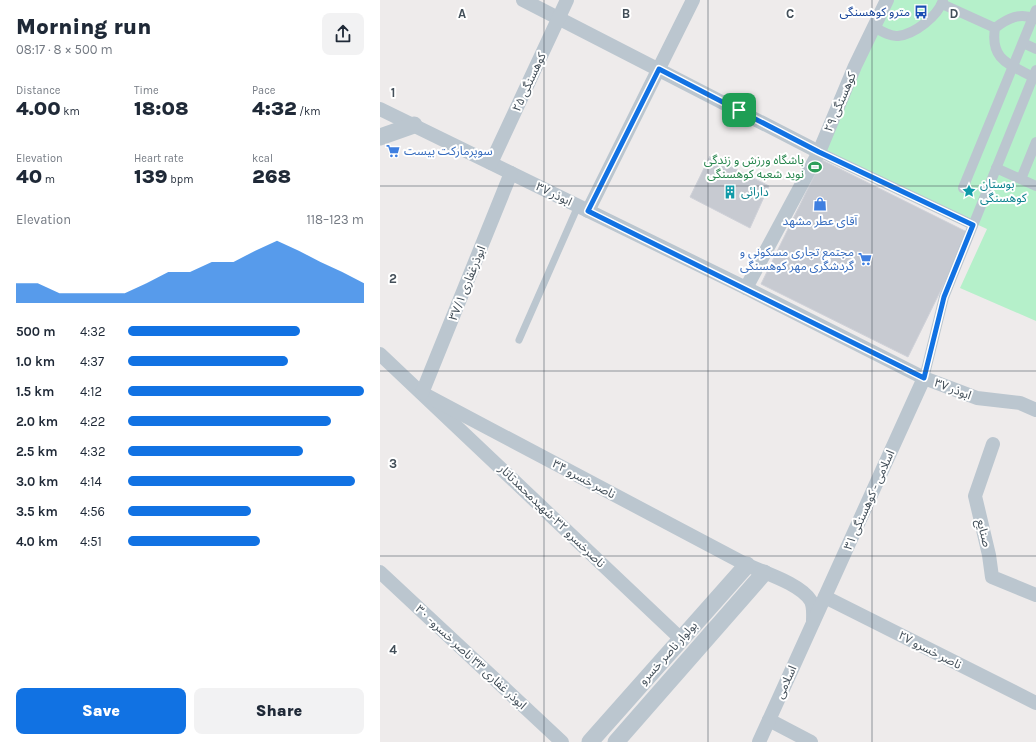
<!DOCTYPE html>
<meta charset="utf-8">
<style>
body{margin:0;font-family:Karla,"Noto Sans Arabic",sans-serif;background:#f2f2f3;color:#1f2937;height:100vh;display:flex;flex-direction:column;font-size:15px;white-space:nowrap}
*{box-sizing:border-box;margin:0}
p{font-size:13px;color:#747a83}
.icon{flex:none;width:22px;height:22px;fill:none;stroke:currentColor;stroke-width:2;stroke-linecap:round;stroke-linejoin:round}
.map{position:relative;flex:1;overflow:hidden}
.details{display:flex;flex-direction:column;background:#fff;width:380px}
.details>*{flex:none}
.pin{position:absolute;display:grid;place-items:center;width:34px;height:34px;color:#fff;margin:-17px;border-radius:8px;box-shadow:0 2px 6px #0006}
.round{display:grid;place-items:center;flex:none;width:42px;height:42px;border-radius:8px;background:#f2f2f3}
.head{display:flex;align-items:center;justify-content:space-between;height:68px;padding:0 16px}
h1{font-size:22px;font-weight:800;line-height:30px}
.stats{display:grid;grid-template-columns:repeat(3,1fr);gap:6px;height:68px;padding:4px 16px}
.stats div{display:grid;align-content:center}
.stats b{font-size:20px;font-weight:800}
.stats small{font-size:11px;font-weight:400}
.stats p{font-size:11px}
.chart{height:112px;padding:8px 16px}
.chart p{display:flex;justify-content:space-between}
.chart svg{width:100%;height:72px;margin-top:4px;fill:#1172e3;opacity:.7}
.cta{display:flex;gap:8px;margin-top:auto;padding:8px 16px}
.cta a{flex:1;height:46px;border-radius:8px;background:#1172e3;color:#fff;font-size:16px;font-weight:800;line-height:46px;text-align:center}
.cta a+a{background:#f2f2f3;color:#1f2937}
ul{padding:0 16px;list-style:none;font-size:13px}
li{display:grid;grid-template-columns:64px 48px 1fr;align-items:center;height:30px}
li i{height:10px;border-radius:5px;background:#1172e3}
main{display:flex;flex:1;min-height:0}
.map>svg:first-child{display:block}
.green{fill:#b5f0ca}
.building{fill:#c7cad1;stroke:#cfd1d8}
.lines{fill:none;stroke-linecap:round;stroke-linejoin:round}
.service{stroke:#bbc6cf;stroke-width:7}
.pedestrian{stroke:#bbc6cf;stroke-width:10}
.minor{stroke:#bbc6cf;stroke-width:14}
.tertiary{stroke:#bbc6cf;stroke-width:17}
.route-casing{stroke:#fff;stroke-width:8}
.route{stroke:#1172e3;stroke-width:5}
.grid{fill:none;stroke:#434f59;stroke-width:1;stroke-opacity:0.55}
.labels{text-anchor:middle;stroke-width:4;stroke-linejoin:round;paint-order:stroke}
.transit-label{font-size:12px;fill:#164399;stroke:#fff;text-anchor:end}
.street-label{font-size:12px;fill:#434f59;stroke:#fff}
.shop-label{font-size:12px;fill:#366cbe;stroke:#fff;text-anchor:start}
.leisure-label{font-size:12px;fill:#27864d;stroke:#fff;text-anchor:end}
.culture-label{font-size:12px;fill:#0d838f;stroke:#fff;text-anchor:start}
.grid-label{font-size:13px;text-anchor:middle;font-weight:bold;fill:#434f59;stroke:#fff;stroke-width:4;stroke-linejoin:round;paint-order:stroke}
</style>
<main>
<section class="details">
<div class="head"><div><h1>Morning run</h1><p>08:17 · 8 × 500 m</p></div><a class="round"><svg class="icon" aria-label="share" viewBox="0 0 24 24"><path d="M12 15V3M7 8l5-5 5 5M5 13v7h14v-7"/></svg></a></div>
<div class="stats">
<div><p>Distance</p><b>4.00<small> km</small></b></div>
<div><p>Time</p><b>18:08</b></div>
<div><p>Pace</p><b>4:32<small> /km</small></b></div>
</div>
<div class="stats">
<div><p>Elevation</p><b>40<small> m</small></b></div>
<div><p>Heart rate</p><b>139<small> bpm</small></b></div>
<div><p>kcal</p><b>268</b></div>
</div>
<div class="chart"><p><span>Elevation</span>118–123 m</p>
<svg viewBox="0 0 160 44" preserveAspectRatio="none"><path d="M0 44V32L10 32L20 38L30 38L40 38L50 38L60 32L70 25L80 25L90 19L100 19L110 12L120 6L130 12L140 19L150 25L160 32V44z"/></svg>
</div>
<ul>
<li><b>500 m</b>4:32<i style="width:73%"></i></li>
<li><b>1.0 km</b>4:37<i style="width:68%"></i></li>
<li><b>1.5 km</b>4:12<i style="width:100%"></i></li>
<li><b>2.0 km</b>4:22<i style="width:86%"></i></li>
<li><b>2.5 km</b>4:32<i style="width:74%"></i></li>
<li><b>3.0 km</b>4:14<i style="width:96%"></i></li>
<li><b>3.5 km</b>4:56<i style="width:52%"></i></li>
<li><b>4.0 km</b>4:51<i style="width:56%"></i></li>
</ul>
<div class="cta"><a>Save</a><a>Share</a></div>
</section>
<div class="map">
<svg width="656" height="742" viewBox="0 0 656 742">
<rect width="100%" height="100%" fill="#eeebeb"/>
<path class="green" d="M513 0H656V321L580 288 607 229 439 152Z"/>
<g class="building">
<path d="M330 156 389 186 370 228 310 197Z"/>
<path d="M442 160 589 233 528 357 381 284Z"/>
</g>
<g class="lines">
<path class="service" d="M139 340 198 206"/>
<g class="pedestrian">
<path d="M562 4 615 28"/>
<path d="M494 27C501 31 510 37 518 36 535 34 558 16 563 0"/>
<path d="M643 43 656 49"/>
<path d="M653 77C629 64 610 60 615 28 628 18 640 12 656 19"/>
<path d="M439 152 593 225"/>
<path d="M616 168 656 186"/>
<path d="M641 179 656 142"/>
<path d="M583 188 656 10"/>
<path d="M544 378 564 297 656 70"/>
</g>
<g class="minor">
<path d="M143 0 439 152"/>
<path d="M0 109 366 288 544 378 597 398 640 403 656 410"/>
<path d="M111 163 187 0"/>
<path d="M208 211 313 0"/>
<path d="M366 288 439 152 475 66 507 0"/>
<path d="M0 354 301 639"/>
<path d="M42 393 367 565C385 573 421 584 431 601 434 607 433 615 433 622"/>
<path d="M42 393 131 173"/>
<path d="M613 444 595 496 609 555 612 577 656 595"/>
<path d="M0 572 182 742"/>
<path d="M445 597 656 703"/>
<path d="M389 720 431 742"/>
<path d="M379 742 544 378"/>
</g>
<g class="tertiary">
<path d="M0 137 34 125"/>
<path d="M210 742 367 565"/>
<path d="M236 742 384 573"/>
</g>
</g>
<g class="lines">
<g class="route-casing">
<path id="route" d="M279 69 439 152 593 225 564 297 544 378 208 211Z"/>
</g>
<use href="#route" class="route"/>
</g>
<path class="grid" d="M164 0V742M328 0V742M492 0V742M0 186H656M0 371H656M0 556H656"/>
<defs>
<g id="bus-bare" transform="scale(1.08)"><path d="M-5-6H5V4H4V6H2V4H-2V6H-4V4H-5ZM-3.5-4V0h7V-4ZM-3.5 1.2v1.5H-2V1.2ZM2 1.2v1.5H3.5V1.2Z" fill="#1a4fb4" stroke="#fff" stroke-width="2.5" paint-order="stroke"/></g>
<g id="supermarket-bare" transform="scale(1.08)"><path d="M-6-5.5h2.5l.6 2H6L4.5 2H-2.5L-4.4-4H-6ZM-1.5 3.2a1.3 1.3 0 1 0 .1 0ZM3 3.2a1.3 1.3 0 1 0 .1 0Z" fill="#3f7fe0" stroke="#fff" stroke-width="2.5" paint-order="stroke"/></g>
<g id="stadium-bare" transform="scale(1.08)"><path d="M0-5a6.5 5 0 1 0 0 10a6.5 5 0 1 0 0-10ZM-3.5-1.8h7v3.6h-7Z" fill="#2e9e5b" stroke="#fff" stroke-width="2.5" paint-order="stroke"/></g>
<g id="sight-bare" transform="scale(1.08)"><path d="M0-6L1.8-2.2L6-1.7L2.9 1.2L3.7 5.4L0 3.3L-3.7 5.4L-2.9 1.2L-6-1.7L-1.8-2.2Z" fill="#0f9aa8" stroke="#fff" stroke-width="2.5" paint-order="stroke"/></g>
<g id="building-bare" transform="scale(1.08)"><path d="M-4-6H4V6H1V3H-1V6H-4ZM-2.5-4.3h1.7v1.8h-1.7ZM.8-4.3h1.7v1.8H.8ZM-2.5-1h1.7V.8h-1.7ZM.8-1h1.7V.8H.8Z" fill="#0f9aa8" stroke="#fff" stroke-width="2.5" paint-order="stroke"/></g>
<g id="shop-bare" transform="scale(1.08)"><path d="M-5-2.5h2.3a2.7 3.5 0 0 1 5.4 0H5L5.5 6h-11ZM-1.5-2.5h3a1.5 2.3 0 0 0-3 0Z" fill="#3f7fe0" stroke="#fff" stroke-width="2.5" paint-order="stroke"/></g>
</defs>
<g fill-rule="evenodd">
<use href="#bus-bare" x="541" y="12"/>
<use href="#supermarket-bare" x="13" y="151"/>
<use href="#stadium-bare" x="435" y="167"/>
<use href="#sight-bare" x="589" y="191"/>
<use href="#building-bare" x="350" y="192"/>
<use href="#shop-bare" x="440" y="204"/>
<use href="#supermarket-bare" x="485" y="259"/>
</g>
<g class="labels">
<g class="transit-label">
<text x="530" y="16">مترو کوهسنگی</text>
</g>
<g class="street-label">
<text transform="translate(149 82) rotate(-65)" y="4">کوهسنگی ۲۵</text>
<text transform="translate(460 102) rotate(-67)" y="4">کوهسنگی ۲۹</text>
<text transform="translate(174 194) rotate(26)" y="4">ابوذر ۳۷</text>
<text transform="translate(87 283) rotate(-68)" y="4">ابوذرغفاری ۳۷/۱</text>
<text transform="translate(573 389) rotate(21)" y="4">ابوذر ۳۷</text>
<text transform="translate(204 479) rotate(28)" y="4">ناصر خسرو ۳۴</text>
<text transform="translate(489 500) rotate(-66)" y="4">اسلامی - کوهسنگی ۳۱</text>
<text transform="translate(172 516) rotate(44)" y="4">ناصرخسرو ۳۲-شهیدمحمدتاتار</text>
<text transform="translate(604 533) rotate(76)" y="4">صنایع</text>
<text transform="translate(550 650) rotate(27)" y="4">ناصر خسرو ۲۷</text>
<text transform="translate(288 653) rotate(-48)" y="4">بولوار ناصر خسرو</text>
<text transform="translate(91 657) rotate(43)" y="4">ابوذر غفاری ۳۳ ناصر خسرو- ۳۰</text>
<text transform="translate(406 682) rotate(-66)" y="4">اسلامی</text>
</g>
<g class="shop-label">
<text x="24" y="155">سوپرمارکت بیست</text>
<text x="440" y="225" text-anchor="middle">آقای عطر مشهد</text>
<text x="474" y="256" text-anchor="end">مجتمع تجاری مسکونی و<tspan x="474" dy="14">گردشگری مهر کوهسنگی</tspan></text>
</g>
<g class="leisure-label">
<text x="424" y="164">باشگاه ورزش و زندگی<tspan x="424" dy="14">نوید شعبه کوهسنگی</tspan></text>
</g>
<g class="culture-label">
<text x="600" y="188">بوستان<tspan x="600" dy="14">کوهسنگی</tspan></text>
<text x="361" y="196">دارائی</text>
</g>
</g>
<g class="grid-label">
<text x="82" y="18">A</text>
<text x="246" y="18">B</text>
<text x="410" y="18">C</text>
<text x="574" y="18">D</text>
<text x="13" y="97">1</text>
<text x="13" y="283">2</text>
<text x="13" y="468">3</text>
<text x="13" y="654">4</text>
</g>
</svg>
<div class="pin" style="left:359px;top:110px;background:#1e9e55"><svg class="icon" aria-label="arrive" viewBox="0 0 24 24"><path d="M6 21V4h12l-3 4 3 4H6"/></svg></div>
</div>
</main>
